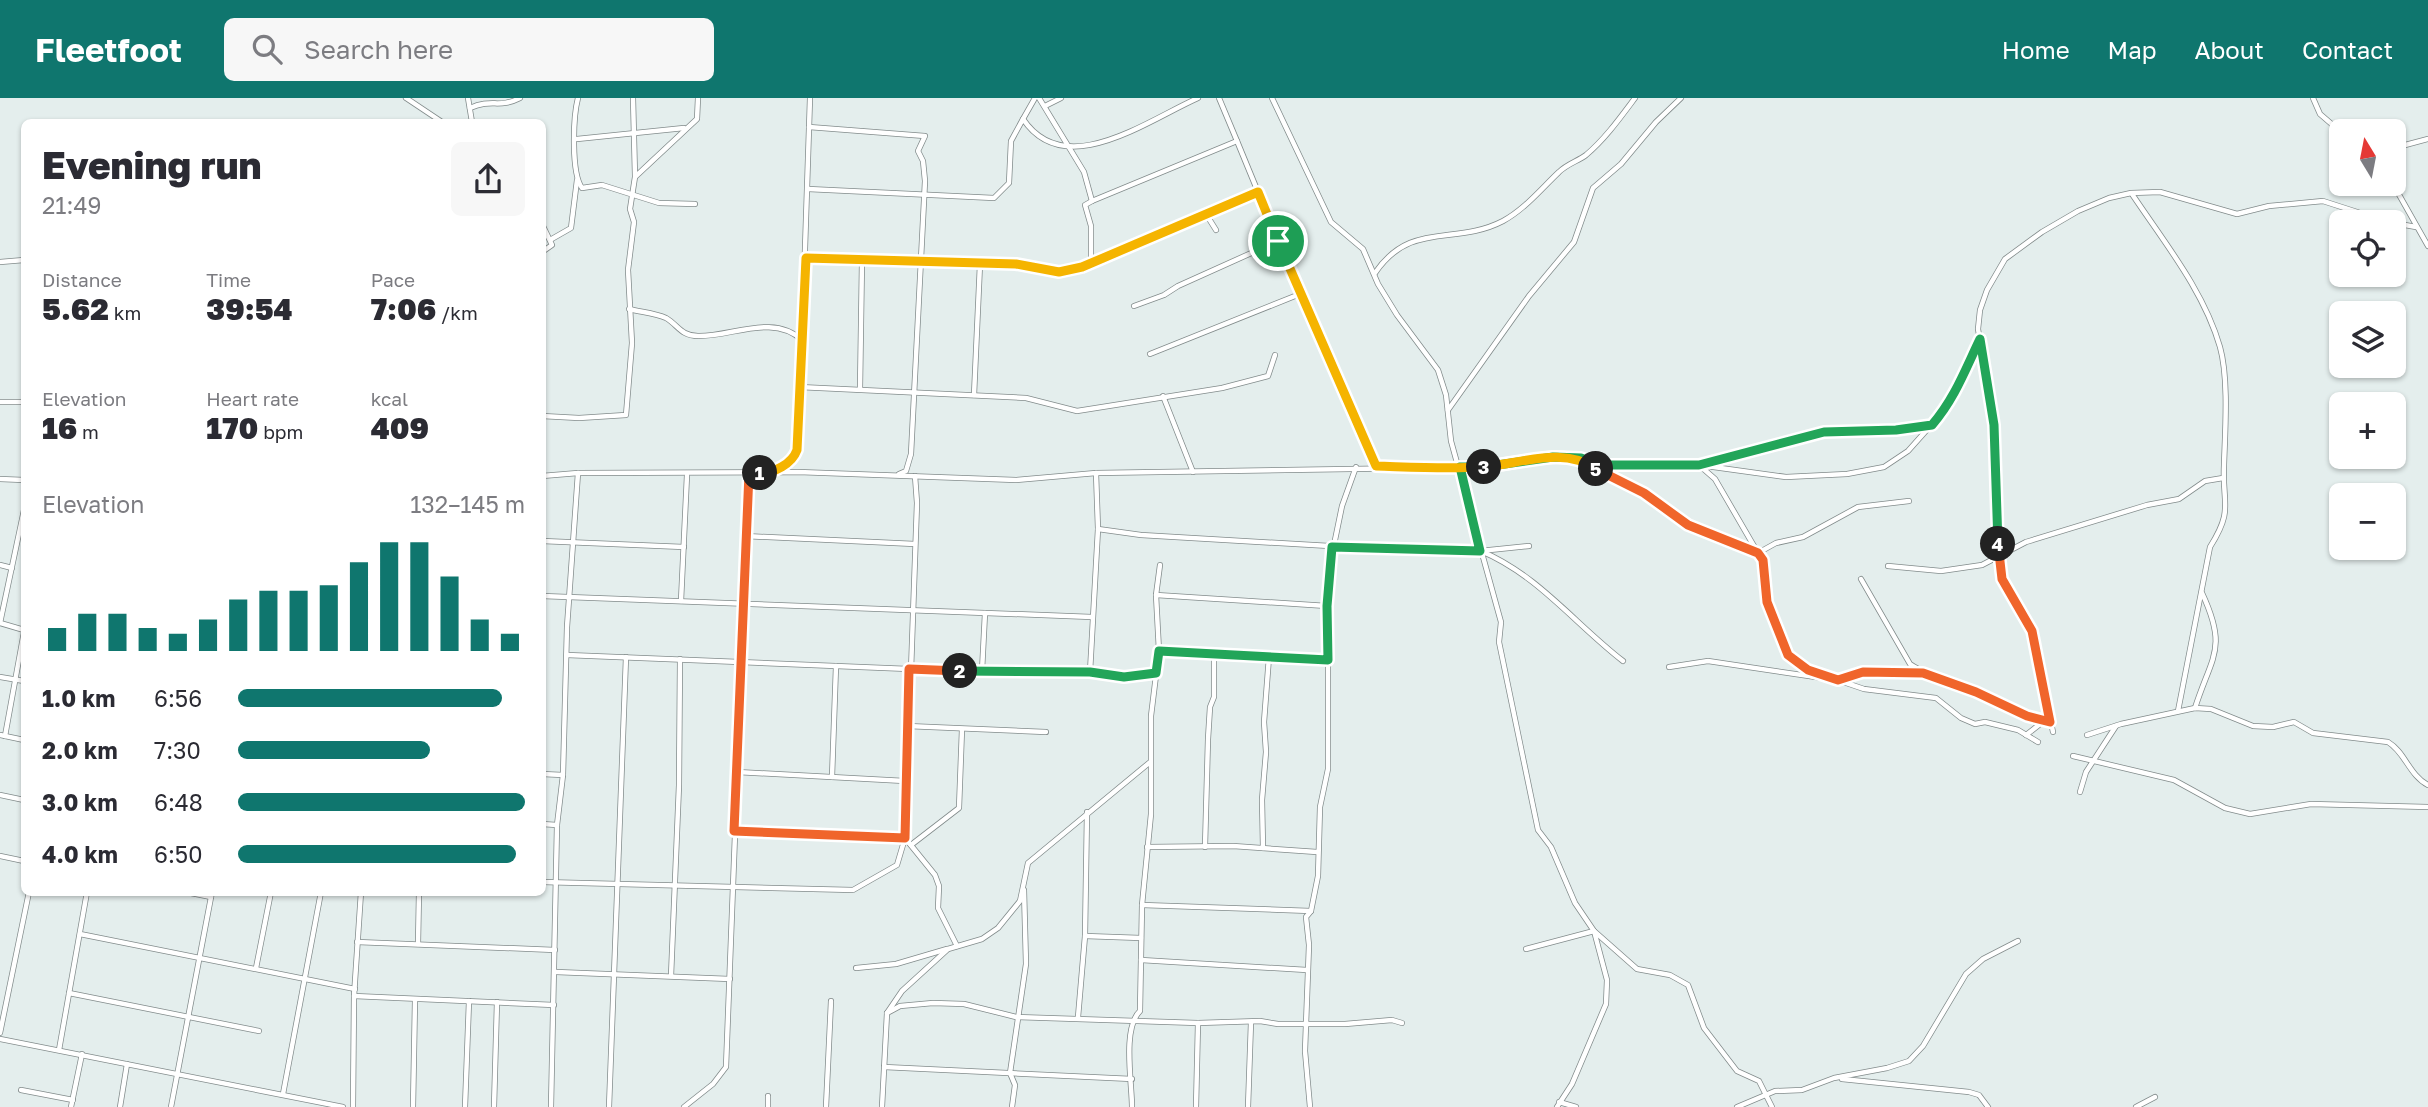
<!DOCTYPE html>
<meta charset="utf-8">
<style>
body{margin:0;font-family:"Golos Text",sans-serif;background:#f7f7f7;color:#2b2b33;height:100vh;display:flex;flex-direction:column;font-size:26px;white-space:nowrap}
*{box-sizing:border-box;margin:0}
p{font-size:23px;color:#7c7c81}
.icon{flex:none;width:38px;height:38px;fill:none;stroke:currentColor;stroke-width:2;stroke-linecap:round;stroke-linejoin:round}
.map{position:relative;flex:1;overflow:hidden}
.drawer{position:absolute;left:21px;top:21px;width:525px;height:777px;display:flex;flex-direction:column;background:#fff;border-radius:10px;box-shadow:0 2px 5px #0004}
.drawer>*{flex:none}
.needle{width:46px;rotate:350deg}
.tools{position:absolute;left:2329px;top:21px;display:grid;gap:14px}
.tools a{display:grid;place-items:center;width:77px;height:77px;border-radius:10px;background:#fff;box-shadow:0 2px 5px #0004;font-size:35px}
.pin{position:absolute;display:grid;place-items:center;width:60px;height:60px;color:#fff;margin:-30px;border:4px solid #fff;border-radius:50%;box-shadow:0 2px 7px #0007}
.km{position:absolute;width:35px;height:35px;margin:-18px;border-radius:50%;background:#222;color:#fff;font-size:19px;line-height:35px;text-align:center}
.round{display:grid;place-items:center;flex:none;width:74px;height:74px;border-radius:10px;background:#f7f7f7}
.overview{display:flex;align-items:center;justify-content:space-between;height:119px;padding:0 21px}
h1{font-size:38px;font-weight:800;line-height:52px}
.stats{display:grid;grid-template-columns:repeat(3,1fr);gap:10px;height:119px;padding:7px 21px}
.stats div{display:grid;align-content:center}
.stats b{font-size:30px;font-weight:800}
.stats small{font-size:19px;font-weight:400}
.stats p{font-size:19px}
.chart{height:196px;padding:14px 21px}
.chart p{display:flex;justify-content:space-between}
.chart svg{width:100%;height:126px;margin-top:7px;stroke:#0f766e;stroke-width:6}
ul{padding:0 21px;list-style:none;font-size:23px}
li{display:grid;grid-template-columns:112px 84px 1fr;align-items:center;height:52px}
li i{height:18px;border-radius:9px;background:#0f766e}
header{display:flex;align-items:center;gap:42px;box-sizing:border-box;height:98px;padding:0 35px;background:#0f766e;color:#fff}
header strong{font-size:33px}
nav{display:flex;gap:38px;margin-inline-start:auto;font-size:24px}
.search{width:490px;height:63px;background:#f7f7f7;display:flex;align-items:center;gap:18px;box-sizing:border-box;padding:0 24px;border-radius:10px;color:#7c7c81;font-size:26px}
.map>svg:first-child{display:block}
.lines{fill:none;stroke-linecap:round;stroke-linejoin:round}
.minor-casing{stroke:#828b8b;stroke-width:6}
.minor{stroke:#fff;stroke-width:4.5}
.split-1-casing{stroke:#fff;stroke-width:14}
.split-2-casing{stroke:#fff;stroke-width:14}
.split-3-casing{stroke:#fff;stroke-width:14}
.split-4-casing{stroke:#fff;stroke-width:14}
.split-5-casing{stroke:#fff;stroke-width:14}
.split-6-casing{stroke:#fff;stroke-width:14}
.split-1{stroke:#f5b400;stroke-width:9}
.split-2{stroke:#f0652b;stroke-width:9}
.split-3{stroke:#22a559;stroke-width:9}
.split-4{stroke:#22a559;stroke-width:9}
.split-5{stroke:#f0652b;stroke-width:9}
.split-6{stroke:#f5b400;stroke-width:9}
</style>
<header>
<strong>Fleetfoot</strong>
<div class="search"><svg class="icon" aria-label="search" viewBox="0 0 24 24"><circle cx="10" cy="10" r="6"/><path d="M15 15l6 6"/></svg>Search here</div>
<nav><a>Home</a><a>Map</a><a>About</a><a>Contact</a></nav>
</header>
<div class="map">
<svg width="2428" height="1009" viewBox="0 0 2428 1009">
<rect width="100%" height="100%" fill="#e4eeed"/>
<g class="lines">
<g class="minor-casing">
<g id="minor">
<path d="M406 0 442 24"/>
<path d="M468 0 472 24"/>
<path d="M578 0C573 19 571 75 582 90L602 87 659 105 695 106"/>
<path d="M633 0 635 78"/>
<path d="M1039 0 1084 74 1092 103 1237 43 1219 0"/>
<path d="M1272 0 1331 124 1363 151 1378 186 1397 217 1438 272 1446 297 1451 343 1501 524 1499 544 1538 732 1551 749 1575 805 1594 833 1607 882 1606 906 1572 986 1557 1009"/>
<path d="M2313 0 2320 16 2342 35"/>
<path d="M1045 8 1061 0"/>
<path d="M470 10C493 0 498 11 520 0"/>
<path d="M1023 21 1035 0"/>
<path d="M809 29 925 38 918 53 923 63 925 83 911 356 906 373 899 376"/>
<path d="M577 41 684 30"/>
<path d="M2394 50 2428 41"/>
<path d="M2393 86 2428 148"/>
<path d="M808 91 994 100 1009 85 1011 43 1023 21C1065 84 1148 22 1198 0"/>
<path d="M1258 94 1376 368"/>
<path d="M2132 96C2164 144 2204 193 2220 249 2229 281 2225 334 2224 367 2222 407 2234 411 2210 449L2178 613"/>
<path d="M1206 116 1258 94 1237 43"/>
<path d="M2394 125 2416 129"/>
<path d="M542 126 552 147 542 154"/>
<path d="M550 142 571 130 577 82"/>
<path d="M806 160 1016 166 1059 174 1082 169 1206 116 1216 132"/>
<path d="M0 164 24 162"/>
<path d="M1091 165V128L1085 107 1092 103"/>
<path d="M1375 175C1411 122 1455 148 1503 123 1525 111 1541 91 1559 74 1567 66 1578 63 1586 57 1605 41 1620 20 1635 0"/>
<path d="M1134 208 1164 197 1178 188 1278 143"/>
<path d="M629 211C640 214 655 215 666 220 678 227 681 238 698 238 731 239 773 215 802 242L797 352 794 360 769 373"/>
<path d="M802 241 810 0"/>
<path d="M1150 256 1300 196"/>
<path d="M799 289 1026 300 1077 313 1222 290 1268 278 1275 257"/>
<path d="M860 291 862 162"/>
<path d="M974 297 980 166"/>
<path d="M1163 298 1193 374"/>
<path d="M0 304H24"/>
<path d="M1448 312 1529 198 1574 144 1593 90 1621 66 1656 24 1681 0"/>
<path d="M542 318 579 320 626 317 632 245 628 172 634 124 630 111 635 79 697 21 698 0"/>
<path d="M1588 363 1600 367H1699L1786 379 1847 376 1884 369 1908 353 1950 306 1979 242"/>
<path d="M1703 366C1743 356 1783 342 1824 334 1859 328 1895 332 1931 327"/>
<path d="M1699 367 1715 381 1758 455 1776 445 1803 439 1858 409 1909 403"/>
<path d="M542 378 578 375 798 374 1016 382 1096 375 1480 369 1554 359 1581 360 1644 395 1688 427 1758 455 1763 462 1767 504 1788 557 1808 572 1864 591 1936 600 1961 620 1975 626 1985 624 2018 632 2038 644"/>
<path d="M0 381 24 382"/>
<path d="M1098 431 1141 437 1398 452 1480 453 1529 448"/>
<path d="M745 438 915 446"/>
<path d="M542 443 684 449"/>
<path d="M1481 453C1538 477 1575 526 1623 563"/>
<path d="M0 467 12 470"/>
<path d="M1888 468 1941 473 1982 467 2026 444 2147 407 2179 401 2205 383 2223 380"/>
<path d="M1861 481 1910 566C1929 579 1953 584 1974 593 2000 604 2022 617 2050 624"/>
<path d="M1156 497 1327 508"/>
<path d="M542 498 1092 519"/>
<path d="M681 503 687 377"/>
<path d="M0 525 24 412"/>
<path d="M0 525 24 532"/>
<path d="M1159 553 1214 557"/>
<path d="M567 557 909 571 1090 574 1124 579 1156 575"/>
<path d="M1669 569 1708 563 1829 581"/>
<path d="M982 573 985 515"/>
<path d="M1090 574 1098 431 1096 375"/>
<path d="M0 579 24 583"/>
<path d="M1838 582 1863 574 1923 575"/>
<path d="M2195 610C2212 557 2228 551 2202 495"/>
<path d="M907 628 1046 634"/>
<path d="M2053 634 2032 533 1998 470 1994 327 1978 231 1980 212 1987 192 2005 161 2042 134 2078 113 2109 100 2131 95 2160 94 2237 116 2269 108 2323 103 2388 124"/>
<path d="M0 637 24 642"/>
<path d="M2026 637 2044 623"/>
<path d="M2087 637 2121 626 2195 610 2211 611 2253 628 2273 629 2294 624 2313 635 2388 644C2405 654 2409 677 2428 687"/>
<path d="M5 638 24 534"/>
<path d="M2073 658 2174 682 2225 710 2250 716 2311 706 2428 709"/>
<path d="M737 674 905 683"/>
<path d="M542 676 563 677"/>
<path d="M832 679 836 568"/>
<path d="M2080 694 2086 674 2116 628"/>
<path d="M0 697 24 702"/>
<path d="M542 726 557 727"/>
<path d="M734 733 905 740 935 777 939 788 938 810 957 848"/>
<path d="M911 747 959 710 962 631"/>
<path d="M1147 749 1233 748 1317 754"/>
<path d="M1205 749 1208 641 1210 609 1214 599V557L1328 562"/>
<path d="M1263 750 1262 702 1266 654 1264 624 1269 559"/>
<path d="M0 758 24 763"/>
<path d="M542 784 853 792 897 767 905 740 917 405 915 378"/>
<path d="M186 794 211 799"/>
<path d="M1142 807 1311 813"/>
<path d="M80 836 355 891"/>
<path d="M1085 838 1141 840"/>
<path d="M357 844 555 852"/>
<path d="M418 846 419 794"/>
<path d="M1526 851 1594 833 1637 871 1670 877 1688 887 1704 930 1737 973 1759 983 1772 1009"/>
<path d="M1141 862 1307 872"/>
<path d="M256 870 271 794"/>
<path d="M856 870 896 866 947 851"/>
<path d="M556 874 730 881"/>
<path d="M671 878 679 687 680 561"/>
<path d="M69 895 259 933"/>
<path d="M354 898 554 907"/>
<path d="M887 915 900 908 933 905 964 906 1016 919 1198 925 1260 923 1278 926H1345L1392 922 1402 925"/>
<path d="M1078 919 1085 838 1087 714"/>
<path d="M0 935 29 794"/>
<path d="M0 941 343 1009"/>
<path d="M59 952 87 794"/>
<path d="M884 969 1132 981"/>
<path d="M1842 981 1969 994 1979 997 1988 1009"/>
<path d="M21 992 73 1002"/>
<path d="M283 996 321 794"/>
<path d="M1559 1004 1576 1009"/>
<path d="M71 1009 82 956"/>
<path d="M120 1009 127 966"/>
<path d="M171 1009 212 794"/>
<path d="M353 1009 354 898 361 794"/>
<path d="M413 1009 415 902"/>
<path d="M465 1009 469 903"/>
<path d="M494 1009 497 904"/>
<path d="M551 1009 557 727 563 677 567 529 578 375"/>
<path d="M609 1009 626 559"/>
<path d="M684 1009 713 986 726 969 749 375"/>
<path d="M768 1009V998"/>
<path d="M826 1009 831 903"/>
<path d="M882 1009 887 915 902 893 948 851 982 841 998 830 1020 803 1028 765 1149 665"/>
<path d="M1012 1009 1015 987 1010 975 1026 866 1024 792"/>
<path d="M1132 1009C1132 985 1122 930 1140 913L1142 807 1151 716V618L1159 553 1156 497 1160 467"/>
<path d="M1196 1009 1198 925"/>
<path d="M1248 1009 1251 924"/>
<path d="M1310 1009 1305 953 1309 847 1306 819 1311 813 1318 778 1320 709 1328 671V476L1342 408 1356 369"/>
<path d="M1737 1009 1775 993 1802 992 1834 980 1887 970 1909 963 1923 948 1966 876 1983 861 2018 843"/>
<path d="M2136 1009 2155 999"/>
</g>
</g>
<use href="#minor" class="minor"/>
</g>
<g class="lines">
<g class="split-1-casing">
<path id="split-1" d="M760 375C774 375 792 366 797 352L806 160 1016 166 1059 174 1082 169 1258 94 1278 143"/>
</g>
<g class="split-2-casing">
<path id="split-2" d="M760 375H749L734 733 905 740 909 571 960 573"/>
</g>
<g class="split-3-casing">
<path id="split-3" d="M960 573 1090 574 1124 579 1156 575 1159 553 1328 562 1327 508 1332 449 1480 453 1460 369H1484"/>
</g>
<g class="split-4-casing">
<path id="split-4" d="M1484 369 1553 359 1581 360 1600 367H1699L1824 334 1896 332 1932 327C1955 300 1965 272 1980 241L1994 327 1998 446"/>
</g>
<g class="split-5-casing">
<path id="split-5" d="M1596 371 1644 395 1688 427 1758 455 1763 462 1767 504 1788 557 1808 572 1838 582 1863 574 1923 575 1976 594 2027 618 2050 624 2032 533 2002 481 1998 446"/>
</g>
<g class="split-6-casing">
<path id="split-6" d="M1278 143 1376 368C1410 369 1446 371 1480 369 1519 367 1562 347 1596 371"/>
</g>
<use href="#split-1" class="split-1"/>
<use href="#split-2" class="split-2"/>
<use href="#split-3" class="split-3"/>
<use href="#split-4" class="split-4"/>
<use href="#split-5" class="split-5"/>
<use href="#split-6" class="split-6"/>
</g>
</svg>
<div class="tools">
<a><svg class="needle" viewBox="-14 -14 28 28"><path d="M0-13l5 13h-10z" fill="#e53935"/><path d="M0 13l5-13h-10z" fill="#7c7c81"/></svg></a>
<a><svg class="icon" aria-label="locate" viewBox="0 0 24 24"><circle cx="12" cy="12" r="6"/><path d="M12 2v4M12 18v4M2 12h4M18 12h4"/></svg></a>
<a><svg class="icon" aria-label="layers" viewBox="0 0 24 24"><path d="M12 4l9 5-9 5-9-5zM3 14l9 5 9-5"/></svg></a>
<a>+</a>
<a>−</a>
</div>
<div class="pin" style="left:1278px;top:143px;background:#1e9e55"><svg class="icon" aria-label="arrive" viewBox="0 0 24 24"><path d="M6 21V4h12l-3 4 3 4H6"/></svg></div>
<b class="km" style="left:760px;top:375px">1</b>
<b class="km" style="left:960px;top:573px">2</b>
<b class="km" style="left:1484px;top:369px">3</b>
<b class="km" style="left:1998px;top:446px">4</b>
<b class="km" style="left:1596px;top:371px">5</b>
<section class="drawer">
<div class="overview"><div><h1>Evening run</h1><p>21:49</p></div><a class="round"><svg class="icon" aria-label="share" viewBox="0 0 24 24"><path d="M12 15V3M7 8l5-5 5 5M5 13v7h14v-7"/></svg></a></div>
<div class="stats">
<div><p>Distance</p><b>5.62<small> km</small></b></div>
<div><p>Time</p><b>39:54</b></div>
<div><p>Pace</p><b>7:06<small> /km</small></b></div>
</div>
<div class="stats">
<div><p>Elevation</p><b>16<small> m</small></b></div>
<div><p>Heart rate</p><b>170<small> bpm</small></b></div>
<div><p>kcal</p><b>409</b></div>
</div>
<div class="chart"><p><span>Elevation</span>132–145 m</p>
<svg viewBox="0 0 160 44" preserveAspectRatio="none"><path d="M5 44V36M15 44V31M25 44V31M35 44V36M45 44V38M55 44V33M65 44V26M75 44V23M85 44V23M95 44V21M105 44V13M115 44V6M125 44V6M135 44V18M145 44V33M155 44V38"/></svg>
</div>
<ul>
<li><b>1.0 km</b>6:56<i style="width:92%"></i></li>
<li><b>2.0 km</b>7:30<i style="width:67%"></i></li>
<li><b>3.0 km</b>6:48<i style="width:100%"></i></li>
<li><b>4.0 km</b>6:50<i style="width:97%"></i></li>
</ul>
</section>
</div>
